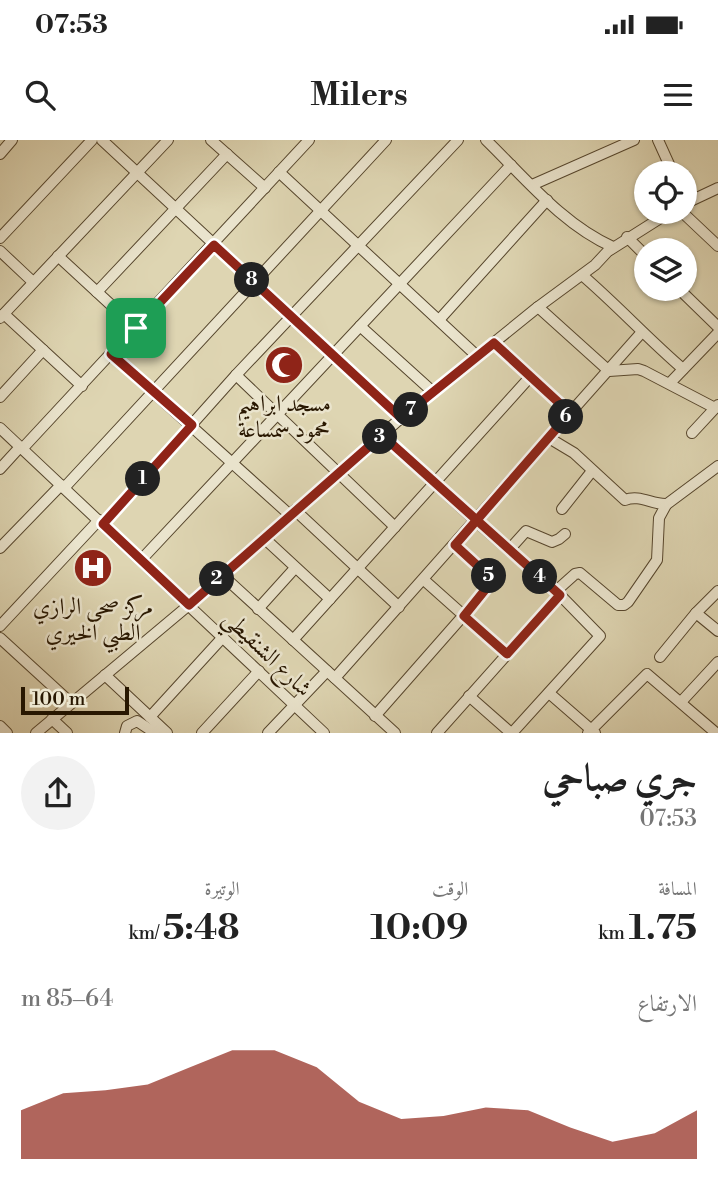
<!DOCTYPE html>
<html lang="ar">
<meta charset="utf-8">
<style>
body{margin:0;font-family:"Libre Bodoni",Amiri,serif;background:#f2f2f2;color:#222;direction:rtl;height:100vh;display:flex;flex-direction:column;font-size:26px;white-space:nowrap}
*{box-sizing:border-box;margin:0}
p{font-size:23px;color:#767676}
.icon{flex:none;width:38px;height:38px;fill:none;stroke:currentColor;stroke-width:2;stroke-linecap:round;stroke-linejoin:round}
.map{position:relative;height:593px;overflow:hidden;direction:ltr}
.side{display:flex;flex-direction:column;background:#fff;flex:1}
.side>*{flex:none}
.controls{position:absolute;left:634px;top:21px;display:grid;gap:14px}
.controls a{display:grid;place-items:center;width:63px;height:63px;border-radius:50%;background:#fff;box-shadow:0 2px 5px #0004;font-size:35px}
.scale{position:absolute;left:21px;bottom:18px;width:108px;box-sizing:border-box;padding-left:7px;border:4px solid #281701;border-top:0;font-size:19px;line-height:24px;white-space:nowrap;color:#281701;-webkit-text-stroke:5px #eae4cd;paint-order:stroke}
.pin{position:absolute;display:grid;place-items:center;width:60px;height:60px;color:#fff;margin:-30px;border-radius:14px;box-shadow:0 4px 10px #0006}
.km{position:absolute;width:35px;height:35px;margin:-18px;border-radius:50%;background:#222;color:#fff;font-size:19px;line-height:35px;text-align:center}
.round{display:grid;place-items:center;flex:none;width:74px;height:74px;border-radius:37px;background:#f2f2f2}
.head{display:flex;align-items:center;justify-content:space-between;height:119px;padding:0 21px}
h1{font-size:38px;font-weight:700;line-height:52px}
.metrics{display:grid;grid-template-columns:repeat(3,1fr);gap:10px;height:119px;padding:7px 21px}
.metrics div{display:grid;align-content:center}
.metrics b{font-size:35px;font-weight:700}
.metrics small{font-size:19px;font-weight:400}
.metrics p{font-size:19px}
.chart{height:196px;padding:14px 21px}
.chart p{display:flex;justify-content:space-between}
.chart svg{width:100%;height:126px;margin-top:7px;fill:#8f2418;opacity:.7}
.status{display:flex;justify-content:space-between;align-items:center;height:49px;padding:0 35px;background:#fff;direction:ltr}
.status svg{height:19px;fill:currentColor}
header{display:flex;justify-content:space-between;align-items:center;height:91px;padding:0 21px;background:#fff;font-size:32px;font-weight:700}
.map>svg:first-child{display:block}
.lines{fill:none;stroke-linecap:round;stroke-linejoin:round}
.minor-casing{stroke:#56462d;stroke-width:12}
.minor{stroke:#eae4cd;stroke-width:10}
.route-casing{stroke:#fff;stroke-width:14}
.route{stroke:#8f2418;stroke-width:9}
.labels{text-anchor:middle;stroke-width:5;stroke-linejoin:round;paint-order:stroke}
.poi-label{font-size:23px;fill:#281701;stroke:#eae4cd}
.street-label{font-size:23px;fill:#281701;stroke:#eae4cd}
</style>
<div class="status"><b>07:53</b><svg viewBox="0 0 49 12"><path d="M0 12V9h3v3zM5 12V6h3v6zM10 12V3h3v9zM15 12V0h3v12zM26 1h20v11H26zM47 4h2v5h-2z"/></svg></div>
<header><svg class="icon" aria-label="menu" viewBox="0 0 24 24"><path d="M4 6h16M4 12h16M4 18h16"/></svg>Milers<svg class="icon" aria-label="search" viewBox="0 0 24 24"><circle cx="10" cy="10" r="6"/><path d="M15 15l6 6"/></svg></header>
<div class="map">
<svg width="718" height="593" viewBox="0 0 718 593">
<rect width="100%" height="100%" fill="#ded5b2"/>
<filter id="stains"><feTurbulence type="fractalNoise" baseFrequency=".00286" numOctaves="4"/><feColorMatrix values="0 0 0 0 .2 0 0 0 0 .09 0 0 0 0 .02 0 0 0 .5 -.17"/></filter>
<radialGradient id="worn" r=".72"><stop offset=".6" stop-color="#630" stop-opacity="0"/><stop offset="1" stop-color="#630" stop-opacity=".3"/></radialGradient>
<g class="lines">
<g class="minor-casing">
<g id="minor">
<path d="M102 0 401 278"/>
<path d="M211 0 265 48"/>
<path d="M486 0C525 38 563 85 613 107"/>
<path d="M658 0 673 33"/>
<path d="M0 14 12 0"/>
<path d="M279 32 477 216"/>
<path d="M532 45 634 0"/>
<path d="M684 64 718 48"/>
<path d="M682 72 718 106"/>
<path d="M627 97 646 116"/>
<path d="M0 98 92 0"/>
<path d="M610 110 670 72"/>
<path d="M0 111 33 142"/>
<path d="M58 116 136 188"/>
<path d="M582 135C617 165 648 199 683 229"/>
<path d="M679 149 718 187"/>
<path d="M97 152 227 14"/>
<path d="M538 167 609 231 638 229 644 231 715 268"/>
<path d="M4 174 82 246"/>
<path d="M0 178 168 0"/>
<path d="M439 180 547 60"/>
<path d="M360 186 433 252"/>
<path d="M494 203 570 273"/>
<path d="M111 214 290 375"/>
<path d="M236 235 395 387"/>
<path d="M670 243 718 193"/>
<path d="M0 257 43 210"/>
<path d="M0 288 324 593"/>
<path d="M692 293 718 265"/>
<path d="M382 295 476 381 560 455 600 496 512 593"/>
<path d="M549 298 574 313 625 360C640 354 652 365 667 364L718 326"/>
<path d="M22 309 309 0"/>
<path d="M0 329 20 307"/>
<path d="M64 348 386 0"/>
<path d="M562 369 592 331"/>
<path d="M295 370 399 467"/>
<path d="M103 384 236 235 458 0"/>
<path d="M264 398 330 459"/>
<path d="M0 408 61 345"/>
<path d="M509 410 526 391 552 402 559 399 565 394"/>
<path d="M141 420 511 25"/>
<path d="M222 435 395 593"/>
<path d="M424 440 507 514"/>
<path d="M556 451 575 434 580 433 618 465H624L628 462 657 420 659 378 666 365"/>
<path d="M258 469 295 428"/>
<path d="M696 473 718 491"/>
<path d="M0 486 99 380"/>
<path d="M0 498 71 563"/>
<path d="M293 500 530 237"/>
<path d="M660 517 696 473 718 451"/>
<path d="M105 535 167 593"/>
<path d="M335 538 642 192"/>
<path d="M549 553 595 593"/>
<path d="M469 556 511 593"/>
<path d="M681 562 718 522"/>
<path d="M375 576 492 443 493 440 490 437 455 405"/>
<path d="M150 577 223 497"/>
<path d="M52 579 67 593"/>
<path d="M0 586 7 593"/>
<path d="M36 593 189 465 401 278 538 167 595 125 609 110"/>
<path d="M125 593 127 586 137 581 155 593"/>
<path d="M202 593 259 531"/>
<path d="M268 593 327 531"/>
<path d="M437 593 560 455"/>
<path d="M588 593 647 534 716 593"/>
</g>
</g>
<use href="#minor" class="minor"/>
</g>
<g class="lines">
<g class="route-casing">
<path id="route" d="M136 188 111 214 192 285 103 384 189 465 382 295 560 455 507 514 464 476 493 440 455 405 570 273 494 203 401 278 214 105 136 188"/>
</g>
<use href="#route" class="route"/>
</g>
<defs>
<g id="mosque-disc" transform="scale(2.0125)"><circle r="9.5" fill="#8f2418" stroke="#eae4cd"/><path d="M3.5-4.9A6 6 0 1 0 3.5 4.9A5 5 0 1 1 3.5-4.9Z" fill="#fff"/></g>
<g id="hospital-disc" transform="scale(2.0125)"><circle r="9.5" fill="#8f2418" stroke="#eae4cd"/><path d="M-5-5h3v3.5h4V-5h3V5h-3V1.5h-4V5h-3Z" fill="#fff"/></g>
</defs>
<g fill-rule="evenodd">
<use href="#mosque-disc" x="284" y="225"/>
<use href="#hospital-disc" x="93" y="428"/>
</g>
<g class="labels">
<g class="poi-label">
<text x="284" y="271">مسجد ابراهيم<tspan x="284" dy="26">محمود سمساعة</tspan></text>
<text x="93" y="474">مركز صحي الرازي<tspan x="93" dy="26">الطبي الخيري</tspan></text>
</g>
<g class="street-label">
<text transform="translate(268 513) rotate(44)" y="8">شارع الشنقيطي</text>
</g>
</g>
<rect width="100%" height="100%" filter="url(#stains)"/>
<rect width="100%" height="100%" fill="url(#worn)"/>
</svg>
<div class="controls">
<a><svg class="icon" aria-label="locate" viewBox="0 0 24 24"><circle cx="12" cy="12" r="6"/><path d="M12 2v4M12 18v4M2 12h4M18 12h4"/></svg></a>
<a><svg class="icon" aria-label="layers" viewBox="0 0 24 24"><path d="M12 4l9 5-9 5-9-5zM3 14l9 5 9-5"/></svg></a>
</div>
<div class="scale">100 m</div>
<div class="pin" style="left:136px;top:188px;background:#1e9e55"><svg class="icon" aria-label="arrive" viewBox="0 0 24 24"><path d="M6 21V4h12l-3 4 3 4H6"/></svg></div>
<b class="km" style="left:143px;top:339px">1</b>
<b class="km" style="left:217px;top:439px">2</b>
<b class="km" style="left:380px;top:297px">3</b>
<b class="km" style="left:540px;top:437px">4</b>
<b class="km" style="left:489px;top:436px">5</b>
<b class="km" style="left:566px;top:277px">6</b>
<b class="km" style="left:411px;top:270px">7</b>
<b class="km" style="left:252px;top:140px">8</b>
</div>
<section class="side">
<div class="head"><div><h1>جري صباحي</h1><p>07:53</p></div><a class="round"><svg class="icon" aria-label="share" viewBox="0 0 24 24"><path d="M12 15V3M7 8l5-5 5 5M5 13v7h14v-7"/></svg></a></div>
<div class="metrics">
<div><p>المسافة</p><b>1.75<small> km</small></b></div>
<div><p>الوقت</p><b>10:09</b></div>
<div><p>الوتيرة</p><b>5:48<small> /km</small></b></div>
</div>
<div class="chart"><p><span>الارتفاع</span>64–85 m</p>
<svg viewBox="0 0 160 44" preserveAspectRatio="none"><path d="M0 44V27L10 21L20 20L30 18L40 12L50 6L60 6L70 12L80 24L90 30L100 29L110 26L120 27L130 33L140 38L150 35L160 27V44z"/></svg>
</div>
</section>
